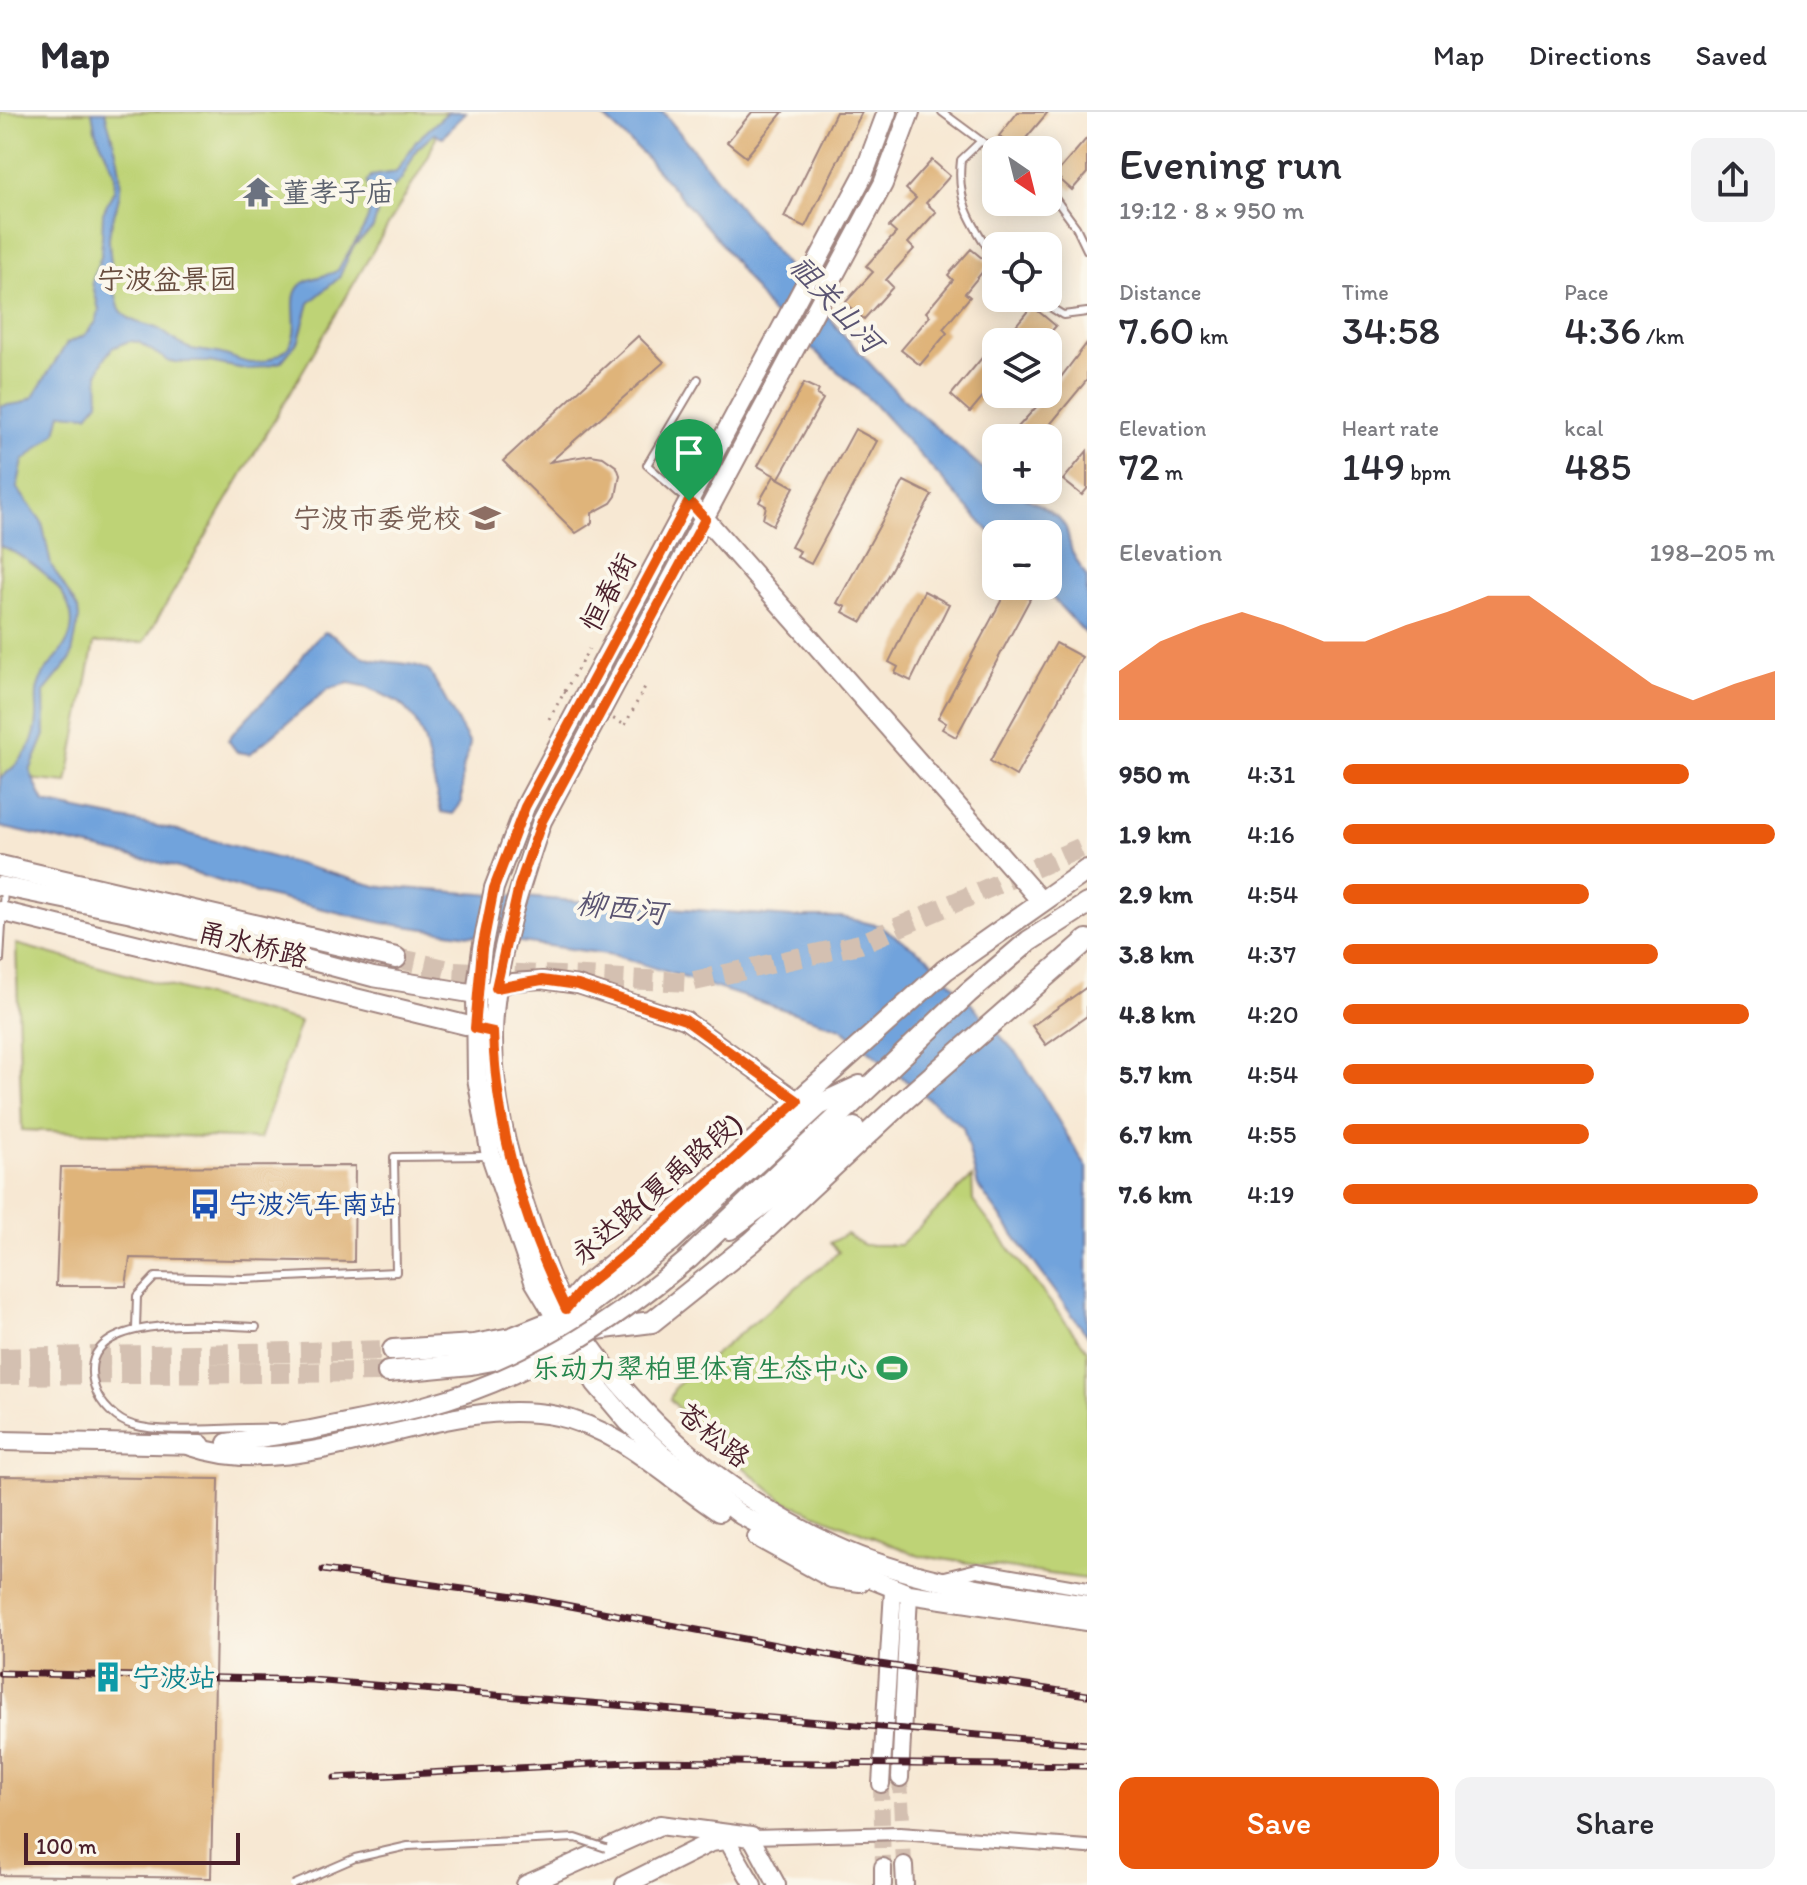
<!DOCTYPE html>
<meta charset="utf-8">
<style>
body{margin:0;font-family:Itim,"LXGW WenKai TC",sans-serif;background:#f2f2f3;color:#2b2b33;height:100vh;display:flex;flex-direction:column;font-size:30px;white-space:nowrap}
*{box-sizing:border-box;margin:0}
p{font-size:26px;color:#7c7c81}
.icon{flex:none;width:44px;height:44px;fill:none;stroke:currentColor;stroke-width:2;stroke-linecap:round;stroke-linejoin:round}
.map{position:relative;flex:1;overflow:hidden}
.details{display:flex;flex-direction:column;background:#fff;width:720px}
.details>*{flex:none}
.needle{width:52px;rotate:145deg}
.buttons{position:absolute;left:982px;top:24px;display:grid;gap:16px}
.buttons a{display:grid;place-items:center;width:80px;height:80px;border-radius:16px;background:#fff;box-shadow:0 4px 20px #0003;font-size:40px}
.scale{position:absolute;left:24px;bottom:20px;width:216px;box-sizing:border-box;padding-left:8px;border:4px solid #4a1f2b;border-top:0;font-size:22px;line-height:28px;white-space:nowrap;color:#4a1f2b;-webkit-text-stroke:6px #fbf7ec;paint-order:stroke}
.pin{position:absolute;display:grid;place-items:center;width:68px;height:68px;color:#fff;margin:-82px -34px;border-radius:50% 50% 50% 0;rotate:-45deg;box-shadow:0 0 8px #0007}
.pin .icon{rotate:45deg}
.round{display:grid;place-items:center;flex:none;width:84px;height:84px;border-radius:16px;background:#f2f2f3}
.head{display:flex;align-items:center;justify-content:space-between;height:136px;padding:0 32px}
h1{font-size:44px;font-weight:600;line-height:60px}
.figures{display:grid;grid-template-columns:repeat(3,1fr);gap:12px;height:136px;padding:8px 32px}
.figures div{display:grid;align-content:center}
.figures b{font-size:40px;font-weight:600}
.figures small{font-size:22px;font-weight:400}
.figures p{font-size:22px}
.chart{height:224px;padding:16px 32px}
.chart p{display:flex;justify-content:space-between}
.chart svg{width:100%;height:144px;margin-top:8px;fill:#ea580c;opacity:.7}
.cta{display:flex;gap:16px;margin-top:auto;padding:16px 32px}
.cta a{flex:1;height:92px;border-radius:16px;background:#ea580c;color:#fff;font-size:32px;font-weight:600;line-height:92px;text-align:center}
.cta a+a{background:#f2f2f3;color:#2b2b33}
ul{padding:0 32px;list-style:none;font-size:26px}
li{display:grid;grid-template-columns:128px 96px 1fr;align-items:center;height:60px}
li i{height:20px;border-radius:10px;background:#ea580c}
header{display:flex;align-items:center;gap:48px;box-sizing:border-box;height:112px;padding:0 40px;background:#fff;border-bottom:2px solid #e1e1e2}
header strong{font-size:38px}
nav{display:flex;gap:44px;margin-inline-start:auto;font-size:28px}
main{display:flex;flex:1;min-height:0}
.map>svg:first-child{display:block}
.green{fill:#bed376;stroke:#847950;stroke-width:2}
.water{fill:#71a3dc;stroke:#5e6184;stroke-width:2}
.building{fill:#dfb47a}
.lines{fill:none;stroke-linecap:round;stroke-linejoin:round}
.tertiary-tunnel{stroke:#d4c0b1;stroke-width:16;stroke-dasharray:16 8;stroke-linecap:butt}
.primary-tunnel{stroke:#d4c0b1;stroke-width:20;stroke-dasharray:20 10;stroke-linecap:butt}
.trunk-tunnel{stroke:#d4c0b1;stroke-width:20;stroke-dasharray:20 10;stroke-linecap:butt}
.service-casing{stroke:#a0847f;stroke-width:10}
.minor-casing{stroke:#a0847f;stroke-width:16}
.tertiary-casing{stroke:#a0847f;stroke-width:20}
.secondary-casing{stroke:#a0847f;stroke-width:22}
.primary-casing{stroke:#a0847f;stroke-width:24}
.trunk-casing{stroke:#a0847f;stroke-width:24}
.path{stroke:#a0847f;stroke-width:3;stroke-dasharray:2 6;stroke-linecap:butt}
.service{stroke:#fff;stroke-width:6}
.minor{stroke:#fff;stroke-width:12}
.tertiary{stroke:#fff;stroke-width:16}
.secondary{stroke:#fff;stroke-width:18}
.primary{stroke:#fff;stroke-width:20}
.trunk{stroke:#fff;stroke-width:20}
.rail-casing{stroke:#4a1f2b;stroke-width:7}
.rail{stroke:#fbf7ec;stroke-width:4;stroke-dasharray:12;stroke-linecap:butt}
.service-bridge-casing{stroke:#a0847f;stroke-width:10;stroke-linecap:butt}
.secondary-bridge-casing{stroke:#a0847f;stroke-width:22;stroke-linecap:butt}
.path-bridge{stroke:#a0847f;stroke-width:3;stroke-dasharray:2 6;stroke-linecap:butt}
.service-bridge{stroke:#fff;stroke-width:6}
.secondary-bridge{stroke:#fff;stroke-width:18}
.route-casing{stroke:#fff;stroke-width:16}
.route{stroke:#ea580c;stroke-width:10}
.labels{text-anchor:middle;stroke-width:8;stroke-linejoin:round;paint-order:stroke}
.worship-label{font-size:28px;fill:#5b616d;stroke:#fbf7ec;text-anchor:start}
.park-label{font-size:28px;fill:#674c3e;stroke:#fbf7ec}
.education-label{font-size:28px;fill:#785e54;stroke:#fbf7ec;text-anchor:end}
.street-label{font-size:28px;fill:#4a1f2b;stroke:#fbf7ec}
.transit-label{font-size:28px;fill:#164399;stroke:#fbf7ec;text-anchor:start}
.leisure-label{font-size:28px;fill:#27864d;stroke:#fbf7ec;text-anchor:end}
.culture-label{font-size:28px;fill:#0d838f;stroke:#fbf7ec;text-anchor:start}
.water-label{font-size:30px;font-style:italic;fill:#5a5472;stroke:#fbf7ec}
</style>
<header>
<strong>Map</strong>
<nav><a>Map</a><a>Directions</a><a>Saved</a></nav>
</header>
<main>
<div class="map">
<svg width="1087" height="1773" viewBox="0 0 1087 1773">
<rect width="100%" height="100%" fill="#fbf7ec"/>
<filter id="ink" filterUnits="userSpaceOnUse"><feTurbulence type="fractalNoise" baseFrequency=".0125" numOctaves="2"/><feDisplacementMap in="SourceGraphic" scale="16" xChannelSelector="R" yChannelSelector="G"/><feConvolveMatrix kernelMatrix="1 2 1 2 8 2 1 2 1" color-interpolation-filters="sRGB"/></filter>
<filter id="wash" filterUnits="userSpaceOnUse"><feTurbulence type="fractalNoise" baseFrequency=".006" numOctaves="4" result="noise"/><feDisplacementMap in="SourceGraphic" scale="32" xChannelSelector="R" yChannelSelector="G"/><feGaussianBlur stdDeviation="1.8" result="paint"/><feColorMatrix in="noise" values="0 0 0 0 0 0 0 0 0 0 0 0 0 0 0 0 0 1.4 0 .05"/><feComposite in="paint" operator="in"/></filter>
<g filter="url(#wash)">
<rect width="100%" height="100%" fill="#f7e8d3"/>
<g class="green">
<path d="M0 0H446L428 45 144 530 94 531 67 671 0 664Z"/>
<path d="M16 832 300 910 260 1027 22 1018Z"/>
<path d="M972 1065 973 1089 1087 1238V1467L919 1444 782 1388 695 1314 670 1287 675 1275 839 1140 830 1131 846 1122 864 1133H900Z"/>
</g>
<g class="water">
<path d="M92 0H105C111 24 123 53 120 78 119 94 110 110 109 126 109 137 115 189 120 197 132 215 149 210 162 219 183 234 183 237 211 240 241 243 245 262 280 242 310 224 281 186 303 171 313 164 327 165 338 158 355 124 379 112 367 70L371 64 396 60 417 28 448 0H466L443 25 434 22 417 37 401 68 382 85 373 116 353 135 339 166 309 191 299 228 281 250 249 258 209 250H170L138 230 129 229 112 236 103 249 98 263 99 290 88 303 61 301 56 321 23 349 17 376 42 410 51 453 78 497 79 506 71 547 44 580 45 623 30 659 44 691 176 718 376 774 791 805H842L880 814 929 846 1020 945 1087 1056V1223L978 1074 963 1015 841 916 614 843 383 811 260 782 165 752 0 715V666C20 652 36 632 37 606 38 596 35 585 38 575 43 555 64 543 70 523 82 484 31 446 0 434V294L22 291 33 285 67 231 85 223 96 210 99 198 92 170 101 144 103 101 114 78 115 62 95 18Z"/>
<path d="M598 0H663L839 218 900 284 996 368V378H1010L1040 393 1060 407 1066 416 1072 440 1087 466V523L1041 474H1048V422H996V427L872 290 771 200 719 129 644 43Z"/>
<path d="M325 520C340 525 348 538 362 544 383 554 412 547 430 560L470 632 462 660V690L453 702 441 700 424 627 413 605 400 591 368 575 349 571 328 577 250 642 237 640 228 628C250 598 279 579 300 548 308 537 313 527 325 520Z"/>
</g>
<g id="blocks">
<g class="building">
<path d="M752 0H783L746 45 727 30Z"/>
<path d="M836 0H862L805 115 784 105Z"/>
<path d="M1018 0H1048L1016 38 999 24Z"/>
<path d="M1087 26V61L1072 78 1055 63Z"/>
<path d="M932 48 950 64 926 91 936 100 908 131 914 137 886 168 893 175 864 207 845 191 873 160 866 154 896 121 889 115 916 86 906 77Z"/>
<path d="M971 137 989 152 965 181 970 185 943 217 947 221 920 253 901 238 930 204 926 200 953 168 948 163Z"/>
<path d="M1032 194 1056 214 1042 230H1002Z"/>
<path d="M638 224 664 250 550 350 591 343 603 345 617 355 620 363 616 384 611 391 592 401V411L576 421 503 349Z"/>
<path d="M996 229V269L970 300 951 283Z"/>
<path d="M1087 231V268L1039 326H1008L1048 282Z"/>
<path d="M804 271 819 278 817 283 823 287 779 366 758 354Z"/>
<path d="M855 317 877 329 811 452 797 445 800 439 791 435Z"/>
<path d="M1087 339V377L1082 383 1063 368Z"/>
<path d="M774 364 794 375 773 413 763 407 766 394 759 390Z"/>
<path d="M904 369 932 383 862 510 843 500 846 495 837 491Z"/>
<path d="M1008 476 1030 487 956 625 942 617 946 611 938 606Z"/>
<path d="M924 479 949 492 911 569 895 561 898 555 889 550Z"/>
<path d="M1056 531 1082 545 1016 664 990 649Z"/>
<path d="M1087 875V904L1046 933 1032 914Z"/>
<path d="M355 1054 354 1150 130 1146 126 1174H56L61 1055Z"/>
<path d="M0 1364 219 1367 211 1766 0 1763Z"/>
</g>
</g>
</g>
<g filter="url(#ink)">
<use href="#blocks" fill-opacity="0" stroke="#a0847f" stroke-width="2"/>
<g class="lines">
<g class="tertiary-tunnel">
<path d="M900 1666 904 1753"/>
<path d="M881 1672 883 1755"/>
</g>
<g class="primary-tunnel">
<path d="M0 1246 393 1238"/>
<path d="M0 1263 388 1260"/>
</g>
<path class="trunk-tunnel" d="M396 846 454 859 690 870 860 832 1087 733"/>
<g class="service-casing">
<g id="service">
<path d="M942 0 996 40"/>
<path d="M981 29 961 48C956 92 973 113 996 149"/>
<path d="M1048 77 1076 115 1087 138"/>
<path d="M1035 186 1063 203 1087 200"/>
<path d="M686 387 647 353 698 267"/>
<path d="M0 848 4 776"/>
<path d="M256 1215C214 1214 69 1197 95 1276 100 1292 117 1309 133 1313 166 1323 237 1314 275 1316"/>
<path d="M136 1217 137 1184 155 1165 244 1167 396 1160 394 1045 487 1044"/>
</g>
</g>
<g class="minor-casing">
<g id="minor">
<path d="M941 1467 977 1458 1087 1477"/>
<path d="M751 1725 900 1721 1087 1735"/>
</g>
</g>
<g class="tertiary-casing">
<g id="tertiary">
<path d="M476 882 513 870 542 868 578 873 685 908 798 989"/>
<path d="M900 1666 909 1482"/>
<path d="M881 1672 893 1479"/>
<path d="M751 1725 777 1773"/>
<path d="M727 1728 753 1773"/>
<path d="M904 1753 905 1773"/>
<path d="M883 1755V1773"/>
</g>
</g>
<g class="secondary-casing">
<g id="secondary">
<path d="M887 0 863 64 525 695 494 776 482 837 476 882 477 966 491 1044 534 1169 596 1272 628 1310 662 1342 741 1403 834 1452 909 1482 1087 1509"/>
<path d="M910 0 883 72 542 709C519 777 495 847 493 920 492 982 506 1039 526 1097 538 1131 548 1167 566 1198 632 1304 722 1381 835 1434 914 1471 1002 1480 1087 1493"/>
<path d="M699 400 1040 788"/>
<path d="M0 774 132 801 373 865 476 882"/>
<path d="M0 799 486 918"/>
<path d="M0 1329 201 1333"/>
<path d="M227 1331 311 1318"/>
<path d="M191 1334C309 1375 436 1280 557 1304 620 1317 667 1366 719 1400"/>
<path d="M757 1425 831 1466 860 1470"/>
<path d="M526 1773 660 1713 751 1725"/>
<path d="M625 1773 711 1730 732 1727"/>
</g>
</g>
<g class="primary-casing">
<g id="primary">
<path d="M730 1117 797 1067 854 1016"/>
<path d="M393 1238 474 1233 511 1226 556 1208 583 1176 658 1115 945 858 1087 758"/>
<path d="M388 1260 471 1252 520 1243 565 1221 652 1210 752 1130 901 991 1087 828"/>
</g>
</g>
<g class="trunk-casing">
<g id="trunk">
<path d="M0 754 396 846"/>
<path d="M688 1147 968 881 1029 829 1087 792"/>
<path d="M565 1221 590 1191 672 1128 819 993 860 974"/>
</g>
</g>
<g class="path">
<path d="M549 607 589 537"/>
<path d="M625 613 646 573"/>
</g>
<use href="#service" class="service"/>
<use href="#minor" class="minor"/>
<use href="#tertiary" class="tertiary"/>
<use href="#secondary" class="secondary"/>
<use href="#primary" class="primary"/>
<use href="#trunk" class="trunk"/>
<g class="rail-casing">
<g id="rail">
<path d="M323 1458 523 1485 866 1550 1087 1583"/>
<path d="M0 1561 312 1568 1087 1632"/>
<path d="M335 1666 647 1649 1087 1654"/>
</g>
</g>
<use href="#rail" class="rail"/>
<g class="service-bridge-casing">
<path id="service-bridge" d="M293 1773 355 1746 408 1734 576 1726 606 1736"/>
</g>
<g class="secondary-bridge-casing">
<path id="secondary-bridge" d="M311 1318C348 1310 387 1304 424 1294 525 1267 609 1214 688 1147"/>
</g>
<path class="path-bridge" d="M564 580 625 613"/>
<use href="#service-bridge" class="service-bridge"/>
<use href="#secondary-bridge" class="secondary-bridge"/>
</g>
</g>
<g class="lines" filter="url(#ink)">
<g class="route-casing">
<path id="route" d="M689 389 705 407 542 709 519 774 496 876 542 868 578 873 685 908 798 989 658 1115 583 1176 566 1197C523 1109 496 1017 493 920L475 916 482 837 494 776 525 695Z"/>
</g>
<use href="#route" class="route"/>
</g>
<defs>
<g id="temple-bare" transform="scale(2.4)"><path d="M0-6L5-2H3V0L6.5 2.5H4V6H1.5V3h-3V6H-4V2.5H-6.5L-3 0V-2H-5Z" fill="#6b7280" stroke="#fbf7ec" stroke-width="2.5" paint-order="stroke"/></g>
<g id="school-bare" transform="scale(2.4)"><path d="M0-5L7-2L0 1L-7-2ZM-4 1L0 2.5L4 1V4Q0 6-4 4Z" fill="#8d6e63" stroke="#fbf7ec" stroke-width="2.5" paint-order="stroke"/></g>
<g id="bus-bare" transform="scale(2.4)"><path d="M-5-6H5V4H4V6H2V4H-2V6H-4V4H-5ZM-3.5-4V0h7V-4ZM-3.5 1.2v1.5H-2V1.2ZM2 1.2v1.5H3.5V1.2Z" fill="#1a4fb4" stroke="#fbf7ec" stroke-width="2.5" paint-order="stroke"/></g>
<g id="stadium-bare" transform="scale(2.4)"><path d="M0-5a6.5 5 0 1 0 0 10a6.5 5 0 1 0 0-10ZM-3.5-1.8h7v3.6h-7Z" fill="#2e9e5b" stroke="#fbf7ec" stroke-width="2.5" paint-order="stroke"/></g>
<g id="building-bare" transform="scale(2.4)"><path d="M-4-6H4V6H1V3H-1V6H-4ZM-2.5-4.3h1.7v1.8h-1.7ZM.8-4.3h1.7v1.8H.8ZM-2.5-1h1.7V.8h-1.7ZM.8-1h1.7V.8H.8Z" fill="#0f9aa8" stroke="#fbf7ec" stroke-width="2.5" paint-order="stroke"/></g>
</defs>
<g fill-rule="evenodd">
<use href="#temple-bare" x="258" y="80"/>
<use href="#school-bare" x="485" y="406"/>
<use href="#bus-bare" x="205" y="1092"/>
<use href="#stadium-bare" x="892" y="1256"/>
<use href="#building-bare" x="108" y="1565"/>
</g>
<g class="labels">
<g class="worship-label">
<text x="282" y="90">董孝子庙</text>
</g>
<g class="park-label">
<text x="167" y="177">宁波盆景园</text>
</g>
<g class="education-label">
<text x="461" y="416">宁波市委党校</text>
</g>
<g class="street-label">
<text transform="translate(608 480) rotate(-62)" y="10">恒春街</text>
<text transform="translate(253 832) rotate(14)" y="10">甬水桥路</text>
<text transform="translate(656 1076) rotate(-41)" y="10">永达路(夏禹路段)</text>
<text transform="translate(714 1323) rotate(39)" y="10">苍松路</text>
</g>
<g class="transit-label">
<text x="229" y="1102">宁波汽车南站</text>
</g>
<g class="leisure-label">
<text x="868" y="1266">乐动力翠柏里体育生态中心</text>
</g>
<g class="culture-label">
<text x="132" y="1575">宁波站</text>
</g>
<g class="water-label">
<text transform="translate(836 192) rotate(47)" y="10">祖关山河</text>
<text transform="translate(621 796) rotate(7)" y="10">柳西河</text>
</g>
</g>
</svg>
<div class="buttons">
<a><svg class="needle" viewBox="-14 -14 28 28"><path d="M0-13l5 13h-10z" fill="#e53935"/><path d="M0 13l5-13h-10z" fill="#7c7c81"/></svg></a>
<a><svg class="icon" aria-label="locate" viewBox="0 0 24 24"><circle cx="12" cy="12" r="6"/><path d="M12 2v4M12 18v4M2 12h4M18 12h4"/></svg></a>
<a><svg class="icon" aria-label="layers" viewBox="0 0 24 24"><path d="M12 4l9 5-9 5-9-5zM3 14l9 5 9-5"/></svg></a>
<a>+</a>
<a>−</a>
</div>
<div class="scale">100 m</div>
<div class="pin" style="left:689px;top:389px;background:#1e9e55"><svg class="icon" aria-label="arrive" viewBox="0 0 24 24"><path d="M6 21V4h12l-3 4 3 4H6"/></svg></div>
</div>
<section class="details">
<div class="head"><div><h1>Evening run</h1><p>19:12 · 8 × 950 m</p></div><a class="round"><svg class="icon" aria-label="share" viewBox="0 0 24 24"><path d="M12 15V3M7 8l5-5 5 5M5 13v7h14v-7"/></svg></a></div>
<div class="figures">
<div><p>Distance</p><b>7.60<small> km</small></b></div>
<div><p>Time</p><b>34:58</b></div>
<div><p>Pace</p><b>4:36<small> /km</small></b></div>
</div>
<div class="figures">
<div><p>Elevation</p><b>72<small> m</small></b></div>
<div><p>Heart rate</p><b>149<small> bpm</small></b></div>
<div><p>kcal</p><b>485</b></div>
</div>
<div class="chart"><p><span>Elevation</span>198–205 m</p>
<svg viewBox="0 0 160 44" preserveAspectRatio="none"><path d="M0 44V29L10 20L20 15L30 11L40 15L50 20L60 20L70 15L80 11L90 6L100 6L110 15L120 24L130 33L140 38L150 33L160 29V44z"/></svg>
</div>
<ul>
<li><b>950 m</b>4:31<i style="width:80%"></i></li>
<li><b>1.9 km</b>4:16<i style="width:100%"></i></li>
<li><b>2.9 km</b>4:54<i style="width:57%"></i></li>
<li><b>3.8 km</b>4:37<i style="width:73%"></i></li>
<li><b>4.8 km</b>4:20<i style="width:94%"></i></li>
<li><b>5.7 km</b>4:54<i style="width:58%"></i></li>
<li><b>6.7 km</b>4:55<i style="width:57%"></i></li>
<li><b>7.6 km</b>4:19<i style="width:96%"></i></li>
</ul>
<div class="cta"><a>Save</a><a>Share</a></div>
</section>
</main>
